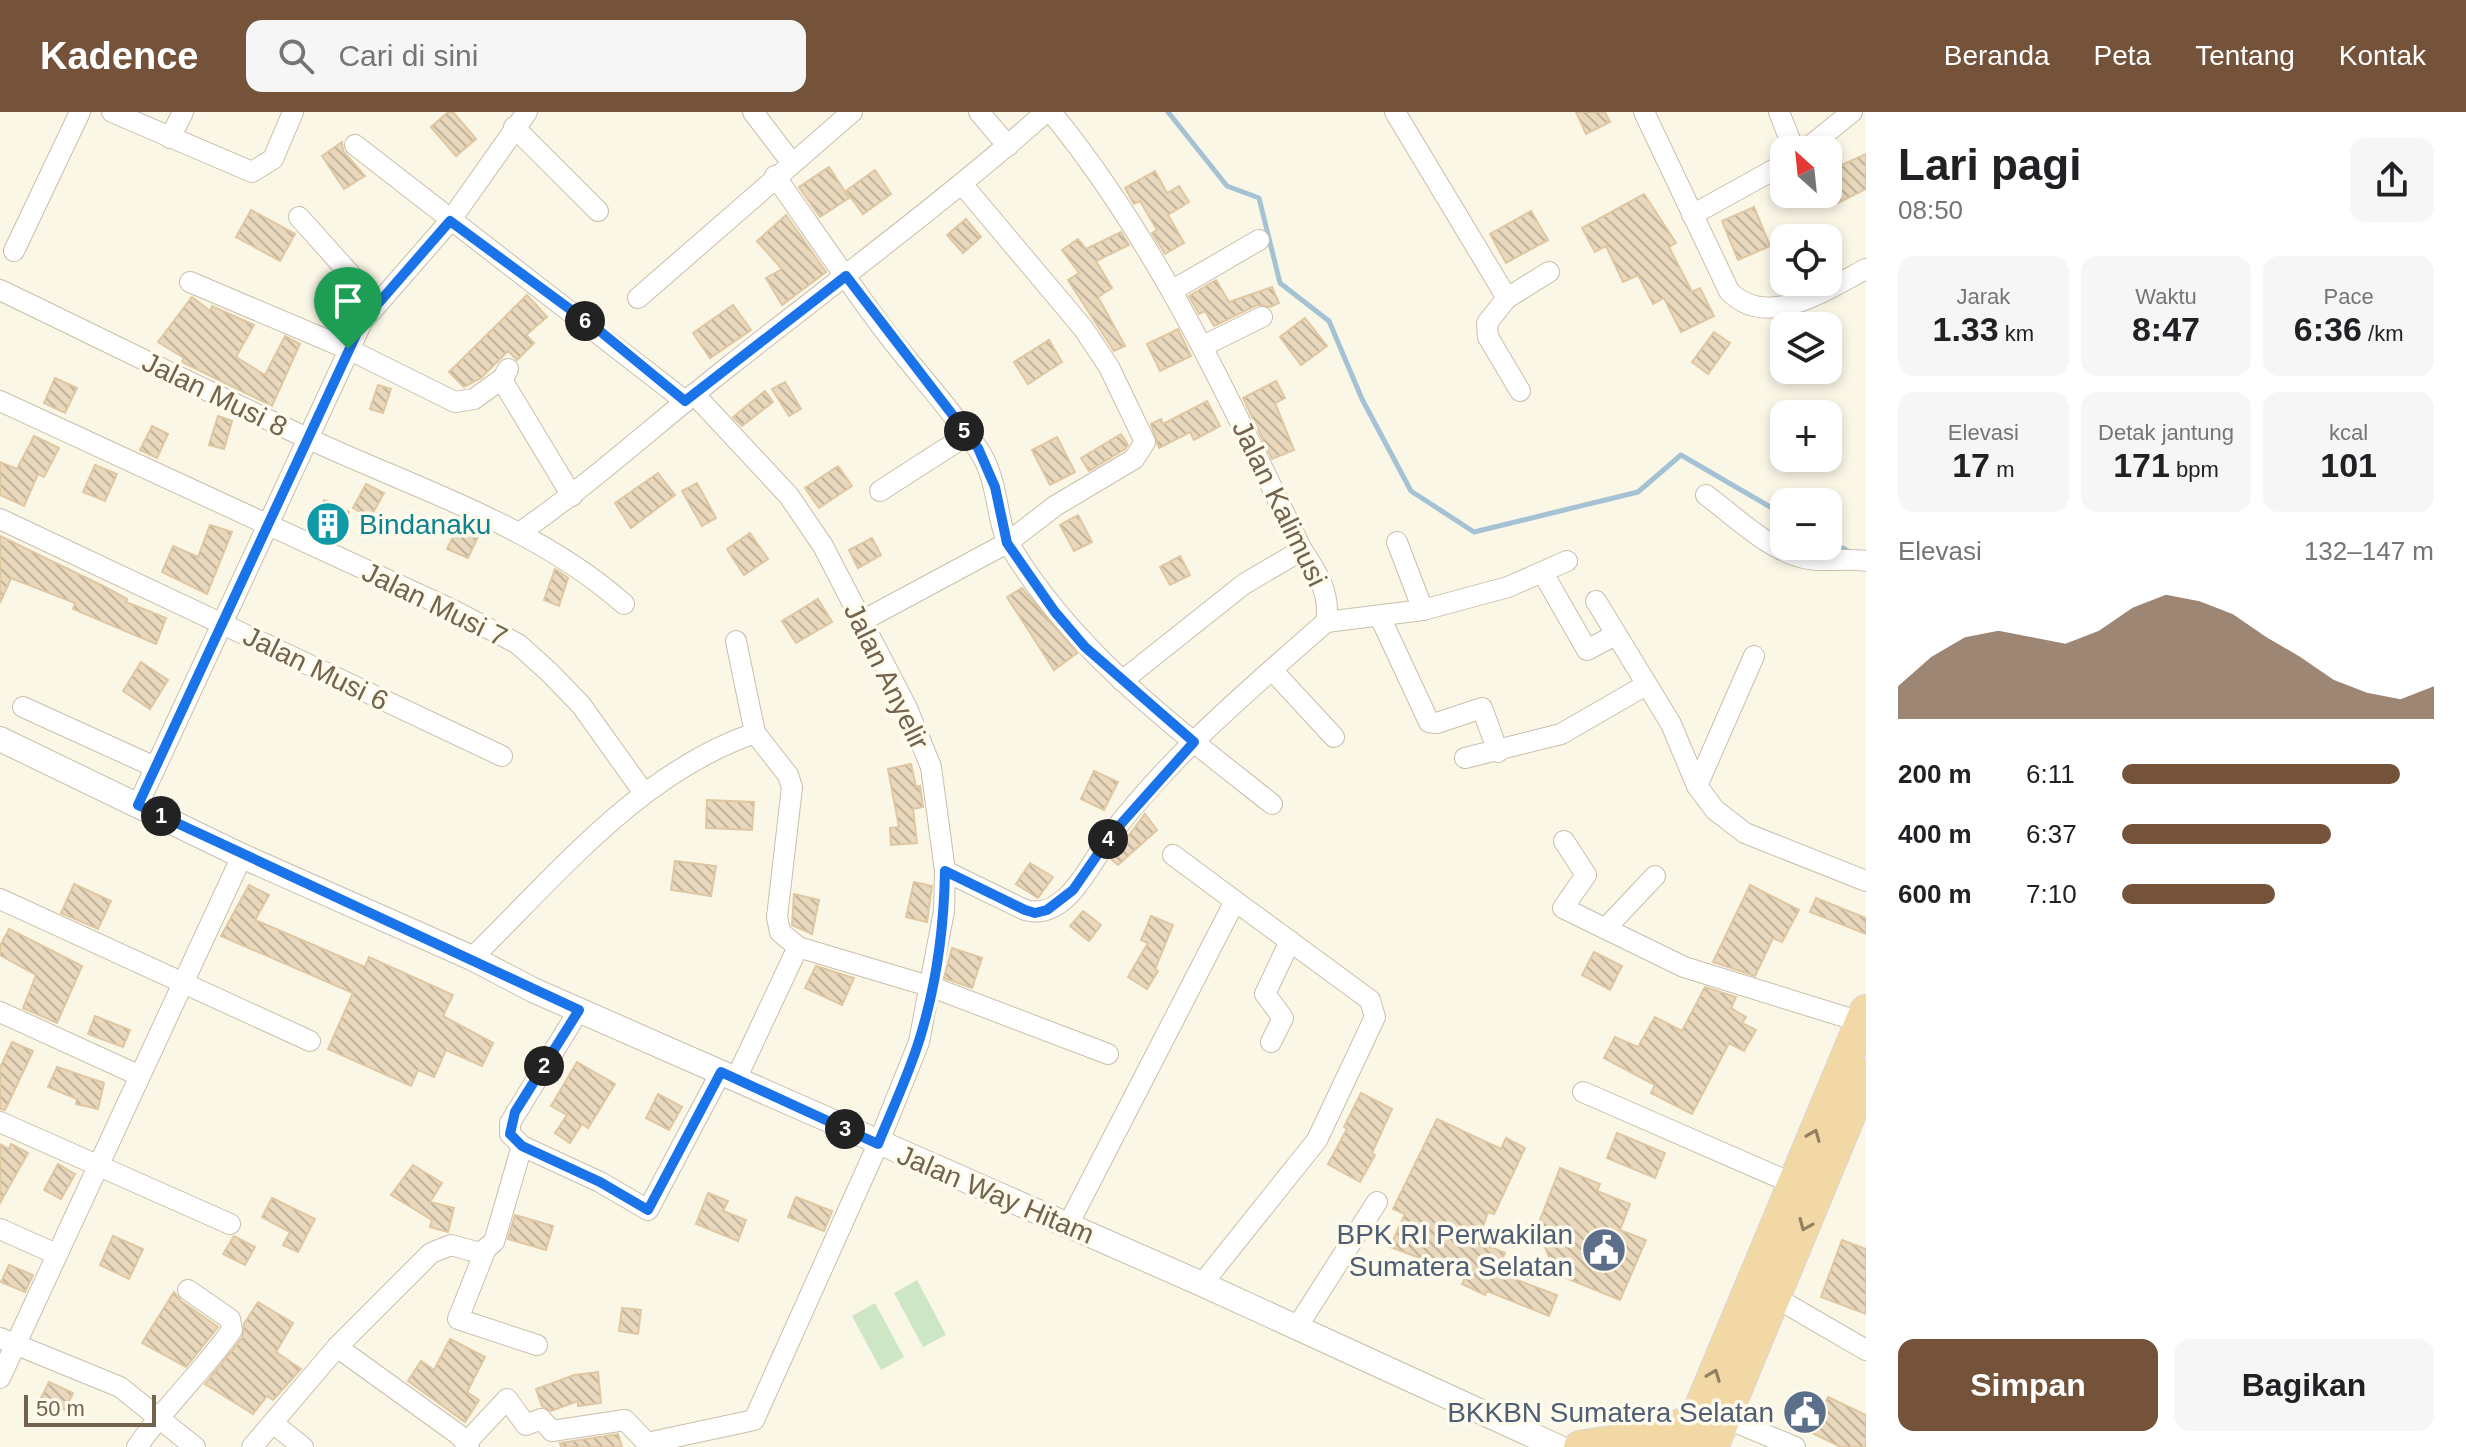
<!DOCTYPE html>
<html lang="id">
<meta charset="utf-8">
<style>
body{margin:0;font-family:Arial,sans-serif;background:#f6f6f6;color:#202124;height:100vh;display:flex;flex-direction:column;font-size:30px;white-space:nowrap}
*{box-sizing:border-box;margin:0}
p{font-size:26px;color:#757577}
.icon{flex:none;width:44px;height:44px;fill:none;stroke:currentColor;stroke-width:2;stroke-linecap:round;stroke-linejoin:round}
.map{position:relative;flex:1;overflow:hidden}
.sheet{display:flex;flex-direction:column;background:#fff;width:600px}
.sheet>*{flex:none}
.needle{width:52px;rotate:333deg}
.tools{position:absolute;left:1770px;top:24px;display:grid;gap:16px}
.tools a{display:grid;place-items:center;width:72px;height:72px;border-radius:16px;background:#fff;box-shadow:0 4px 12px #0003;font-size:40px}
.scale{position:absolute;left:24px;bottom:20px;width:132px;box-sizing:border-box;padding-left:8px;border:4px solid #73634d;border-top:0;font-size:22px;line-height:28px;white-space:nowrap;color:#73634d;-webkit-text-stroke:6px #fefbed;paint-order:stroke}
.pin{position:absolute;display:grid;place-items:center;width:68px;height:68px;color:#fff;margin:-82px -34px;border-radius:50% 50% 50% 0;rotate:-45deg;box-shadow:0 0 8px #0007}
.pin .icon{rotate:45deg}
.km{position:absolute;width:40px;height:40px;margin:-20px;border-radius:50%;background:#222;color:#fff;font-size:22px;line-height:40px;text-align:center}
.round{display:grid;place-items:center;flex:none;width:84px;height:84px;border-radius:16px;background:#f6f6f6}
.summary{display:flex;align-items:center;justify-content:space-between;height:136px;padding:0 32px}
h1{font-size:44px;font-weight:600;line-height:60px}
.metrics{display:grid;grid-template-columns:repeat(3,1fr);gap:12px;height:136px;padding:8px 32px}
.metrics div{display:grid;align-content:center;border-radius:16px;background:#f6f6f6;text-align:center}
.metrics b{font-size:34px;font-weight:600}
.metrics small{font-size:22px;font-weight:400}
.metrics p{font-size:22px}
.chart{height:224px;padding:16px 32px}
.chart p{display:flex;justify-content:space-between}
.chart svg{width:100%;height:144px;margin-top:8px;fill:#74533a;opacity:.7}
.button{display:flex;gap:16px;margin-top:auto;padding:16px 32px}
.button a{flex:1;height:92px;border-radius:16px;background:#74533a;color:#fff;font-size:32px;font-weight:600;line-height:92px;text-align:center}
.button a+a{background:#f6f6f6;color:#202124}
ul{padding:0 32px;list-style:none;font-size:26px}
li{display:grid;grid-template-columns:128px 96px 1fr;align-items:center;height:60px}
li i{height:20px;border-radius:10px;background:#74533a}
header{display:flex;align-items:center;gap:48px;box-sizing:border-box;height:112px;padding:0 40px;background:#74533a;color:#fff}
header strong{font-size:38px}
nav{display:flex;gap:44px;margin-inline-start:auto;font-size:28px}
.search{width:560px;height:72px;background:#f6f6f6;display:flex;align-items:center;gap:20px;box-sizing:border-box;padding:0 28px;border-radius:16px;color:#757577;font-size:30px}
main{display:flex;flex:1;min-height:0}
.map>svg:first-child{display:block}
.pitch{fill:#cde7c6}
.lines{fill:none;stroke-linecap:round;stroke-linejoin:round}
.stream{stroke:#a4c2d4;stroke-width:5}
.building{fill:url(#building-back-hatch);stroke:#dfc7a2;stroke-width:2}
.minor-casing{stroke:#c9bfab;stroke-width:22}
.tertiary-casing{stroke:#c9bfab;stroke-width:26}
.trunk-casing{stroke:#dbd6d1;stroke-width:34}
.minor{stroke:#fff;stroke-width:20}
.tertiary{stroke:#fff;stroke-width:24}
.trunk{stroke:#f2d8a4;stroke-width:32}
.oneway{stroke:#938063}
.route-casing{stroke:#fff;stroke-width:16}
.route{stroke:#1a73e8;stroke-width:10}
.labels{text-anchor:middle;stroke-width:7;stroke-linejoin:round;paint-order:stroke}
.street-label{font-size:28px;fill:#73634d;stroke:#fefbed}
.culture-label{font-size:28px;fill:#0d838f;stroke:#fefbed;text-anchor:start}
.service-label{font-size:28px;fill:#4e5e75;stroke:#fefbed;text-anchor:end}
</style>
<header>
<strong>Kadence</strong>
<div class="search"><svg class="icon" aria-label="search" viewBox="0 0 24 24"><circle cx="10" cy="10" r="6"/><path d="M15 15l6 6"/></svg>Cari di sini</div>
<nav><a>Beranda</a><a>Peta</a><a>Tentang</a><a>Kontak</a></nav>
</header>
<main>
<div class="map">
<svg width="1866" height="1335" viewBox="0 0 1866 1335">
<defs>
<pattern id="building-back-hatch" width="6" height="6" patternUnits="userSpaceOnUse" patternTransform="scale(2)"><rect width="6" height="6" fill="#e9d8bc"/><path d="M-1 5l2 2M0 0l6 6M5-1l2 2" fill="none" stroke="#c1b39b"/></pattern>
</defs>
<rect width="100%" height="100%" fill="#fbf7e7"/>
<g class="pitch">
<path d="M917 1168 946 1223 923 1235 894 1181Z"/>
<path d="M875 1191 904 1245 881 1258 852 1204Z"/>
</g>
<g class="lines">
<g class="stream">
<path d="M1168 0 1227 74 1259 86 1280 171 1329 209 1362 287 1411 379 1474 420 1638 380 1681 343 1784 403"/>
<path d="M1828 428 1848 439"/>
</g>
</g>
<g class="building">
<path d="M448 0H453L476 27 456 44 431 15Z"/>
<path d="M1576 0H1605L1610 10 1586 22Z"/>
<path d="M342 30 343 39 365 64 344 77 322 44Z"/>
<path d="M1866 42V77L1838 91 1828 73V59Z"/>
<path d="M829 55 849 86 820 105 799 75Z"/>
<path d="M875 58 891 82 863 102 846 79Z"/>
<path d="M1155 59 1167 81 1179 74 1189 90 1168 103 1184 131 1165 142 1152 121 1157 118 1140 89 1134 92 1125 76Z"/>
<path d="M1644 82 1676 131 1669 135 1692 180 1700 176 1714 204 1681 220 1664 186 1653 192 1638 163 1623 170 1606 134 1595 140 1582 116Z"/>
<path d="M1754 95 1770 134 1738 148 1722 109Z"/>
<path d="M251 98 295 122 280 149 236 125Z"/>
<path d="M1531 99 1548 128 1506 151 1490 122Z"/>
<path d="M786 103 826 160 782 193 766 166 782 157 757 129Z"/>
<path d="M966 107 981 125 963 141 947 123Z"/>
<path d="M1121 120 1129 133 1096 149 1112 176 1098 185 1125 234 1114 239 1068 168 1079 161 1062 138 1078 127 1086 137Z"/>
<path d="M1216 168 1229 190 1272 175 1279 191 1270 195 1257 193 1214 214 1205 199 1199 202 1189 184Z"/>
<path d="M527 183 547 205 526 223 534 231 517 248 508 239 481 266 464 275 449 260Z"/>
<path d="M192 185 210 199 212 194 254 213 236 245 265 263 285 224 300 232 272 294 182 250 184 246 158 230Z"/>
<path d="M733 193 751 218 710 246 693 221Z"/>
<path d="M1305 206 1327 234 1301 253 1280 225Z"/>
<path d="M1178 217 1191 244 1160 259 1147 232Z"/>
<path d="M1714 220 1730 231 1708 262 1692 250Z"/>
<path d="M1049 228 1062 250 1028 272 1014 250Z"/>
<path d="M55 266 77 276 65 301 44 291Z"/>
<path d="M1276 269 1285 286 1275 291 1294 338 1272 347 1243 286Z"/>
<path d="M785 270 801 297 789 304 772 277Z"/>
<path d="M378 273 391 277 383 301 370 297Z"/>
<path d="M765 279 773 290 742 314 733 305Z"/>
<path d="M1207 289 1220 314 1194 328 1190 320 1159 336 1151 312 1161 307 1163 312Z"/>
<path d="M218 304 232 309 224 337 209 333Z"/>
<path d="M152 314 168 322 157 346 140 338Z"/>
<path d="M1121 322 1128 333 1125 337 1089 359 1081 346Z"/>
<path d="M34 324 59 336 44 365 38 362 24 394 0 383V350L17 357Z"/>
<path d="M1057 325 1075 360 1050 373 1032 338Z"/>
<path d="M95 353 117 362 105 389 83 380Z"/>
<path d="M838 354 852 374 819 396 805 376Z"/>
<path d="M658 361 675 383 631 416 615 391Z"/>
<path d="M697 371 716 406 702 414 682 379Z"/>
<path d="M366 372 384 381 370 406 353 396Z"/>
<path d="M324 388 349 400 335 429 310 418Z"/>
<path d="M1078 403 1092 430 1074 439 1060 413Z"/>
<path d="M461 408 481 418 468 446 447 437Z"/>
<path d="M210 413 232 420 207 482 162 460 173 434 198 445Z"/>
<path d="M750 421 768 447 744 463 727 437Z"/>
<path d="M0 424 105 475 127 487 126 490 166 506 156 532 73 497 75 491 11 466 0 491Z"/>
<path d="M872 426 881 443 858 456 849 438Z"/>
<path d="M1180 444 1190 463 1170 473 1160 455Z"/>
<path d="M555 457 568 466 559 494 544 488Z"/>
<path d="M1022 476 1077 541 1054 558 1007 485Z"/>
<path d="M818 487 832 510 796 531 782 509Z"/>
<path d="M141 550 168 568 150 597 123 579Z"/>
<path d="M911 652 916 675 920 674 923 695 913 697 917 731 891 733 890 716 899 715 888 657Z"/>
<path d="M1094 659 1118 670 1104 698 1081 687Z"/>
<path d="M707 688 754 690 752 718 706 716Z"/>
<path d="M1145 702 1157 718 1118 753 1111 747Z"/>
<path d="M675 749 716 754 711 784 671 778Z"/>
<path d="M1030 751 1053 765 1038 786 1016 772Z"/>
<path d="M914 770 932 774 927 810 906 805Z"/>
<path d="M74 772 111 789 98 817 61 801Z"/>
<path d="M249 773 269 783 255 808 365 855 369 845 453 883 443 904 493 931 482 954 446 938 434 965 418 958 411 974 328 937 353 881 221 824Z"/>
<path d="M1750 773 1799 798 1782 830 1773 826 1755 864 1713 850Z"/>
<path d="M794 782 819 788 812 822 792 813Z"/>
<path d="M1816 786 1866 806V822L1810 800Z"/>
<path d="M1083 799 1101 813 1089 829 1070 814Z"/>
<path d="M1151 804 1173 813 1155 857 1158 859 1147 877 1128 865 1148 831 1141 828Z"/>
<path d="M9 817 82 854 57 911 23 896 36 863 0 843V834Z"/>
<path d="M952 836 982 846 972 876 944 866Z"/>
<path d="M1594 840 1622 854 1610 878 1582 863Z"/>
<path d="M816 854 854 866 842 893 805 876Z"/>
<path d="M1705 875 1736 885 1731 896 1746 905 1742 911 1756 918 1744 939 1729 931 1692 1002 1651 981 1655 973 1604 946 1615 925 1638 935 1655 905 1682 919Z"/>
<path d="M95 904 130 918 123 935 88 922Z"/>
<path d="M12 930 33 939 5 998 0 997V956Z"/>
<path d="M577 950 615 972 588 1016 582 1012 570 1031 555 1021 567 1003 551 994Z"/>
<path d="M57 955 104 971 98 997 76 992 77 987 48 975Z"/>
<path d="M1361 981 1392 997 1372 1041 1375 1043 1360 1070 1328 1052 1347 1017 1344 1015Z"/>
<path d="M658 982 682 995 669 1018 646 1006Z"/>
<path d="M1437 1007 1501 1037 1506 1026 1525 1036 1494 1102 1488 1100 1478 1129 1505 1141 1496 1160 1557 1183 1549 1204 1487 1179 1485 1183 1462 1172 1466 1163 1390 1135 1405 1102 1393 1097Z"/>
<path d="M1617 1021 1665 1041 1655 1066 1607 1046Z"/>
<path d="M0 1032 9 1037 11 1032 28 1041 0 1091Z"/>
<path d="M58 1052 75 1062 61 1087 44 1078Z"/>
<path d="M413 1053 442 1071 430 1090 454 1096 448 1120 430 1115 432 1108 391 1083Z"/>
<path d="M1560 1056 1600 1072 1597 1079 1630 1092 1620 1118 1646 1128 1620 1188 1556 1162 1537 1116Z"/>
<path d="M708 1081 728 1089 723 1099 746 1108 738 1129 696 1112Z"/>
<path d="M796 1085 832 1099 824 1119 788 1105Z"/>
<path d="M272 1086 315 1107 298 1140 283 1133 290 1120 262 1105Z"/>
<path d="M515 1103 553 1114 546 1138 508 1127Z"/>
<path d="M113 1124 143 1137 129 1167 100 1153Z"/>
<path d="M234 1124 255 1135 245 1153 223 1142Z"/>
<path d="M1842 1128 1866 1137V1202L1821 1185Z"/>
<path d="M9 1153 33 1163 25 1180 1 1170Z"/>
<path d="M174 1180 181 1189 218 1215 186 1255 142 1231Z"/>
<path d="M258 1190 293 1211 276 1240 301 1257 273 1288 267 1284 253 1302 205 1272 242 1226 244 1212Z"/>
<path d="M622 1196 641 1198 638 1222 619 1219Z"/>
<path d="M450 1227 485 1245 467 1280 479 1288 465 1310 408 1269 421 1249 434 1258Z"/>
<path d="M598 1260 601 1291 578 1294V1289L551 1299 542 1294 536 1277 574 1263Z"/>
<path d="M49 1270 73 1281 65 1298 41 1286Z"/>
<path d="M1828 1285 1866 1303V1335H1841L1810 1320Z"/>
<path d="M618 1322 622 1335H561L560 1331Z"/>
</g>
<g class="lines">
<g class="minor-casing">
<g id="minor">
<path d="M112 0 252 60 273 47 293 0"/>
<path d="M753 0 792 51"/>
<path d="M979 0 1008 34"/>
<path d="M1395 0 1507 186"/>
<path d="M1644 0 1729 179C1767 219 1827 177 1866 157"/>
<path d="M1779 0 1794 38"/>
<path d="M514 15 598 99"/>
<path d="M170 26 183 0"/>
<path d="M355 33 685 289"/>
<path d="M1805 38 1852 0"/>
<path d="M775 64C814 119 851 175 891 227 920 264 952 299 978 337 1000 369 995 409 1010 434 1075 542 1175 615 1272 692"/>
<path d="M1692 103 1784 52"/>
<path d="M299 105 377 192"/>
<path d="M14 139 80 0"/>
<path d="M190 170 348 237 455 290 474 287 503 266"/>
<path d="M0 178C102 227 204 278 307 326 414 376 535 413 624 492"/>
<path d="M1173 178 1259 128"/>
<path d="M638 186 852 0"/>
<path d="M1203 234 1262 205"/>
<path d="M508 257 503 266 505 273 572 384"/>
<path d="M1520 279 1488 225 1487 211 1507 186 1549 160"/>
<path d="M0 289 455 499 518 532 549 560 581 593 644 681"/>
<path d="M880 379 967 323"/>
<path d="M1706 383C1736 405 1771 441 1809 447 1827 450 1847 446 1866 449"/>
<path d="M0 407 502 644"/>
<path d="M519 421C592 371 658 310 728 255 834 171 944 90 1046 0"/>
<path d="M1397 430 1423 498"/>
<path d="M1543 461 1587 538 1615 523"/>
<path d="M1596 489 1671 612 1697 674 1715 698 1745 721 1866 769"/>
<path d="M1380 505 1429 610 1437 611 1482 596 1498 640"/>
<path d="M860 510 1007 431 1055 394 1134 347 1145 330 1109 255 1083 216 962 72"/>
<path d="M1326 510 1423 498 1508 475 1567 449"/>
<path d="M736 529 755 621"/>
<path d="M1272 558 1334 625"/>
<path d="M1122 569 1244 472 1302 438"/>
<path d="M23 595 155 655"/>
<path d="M1465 646 1561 622 1646 573"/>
<path d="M1697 674 1754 544"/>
<path d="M138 693 362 210 450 109 527 0"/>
<path d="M1564 729 1586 763 1563 796 1684 855 1861 910"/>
<path d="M1173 743 1235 789"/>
<path d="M945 759 1025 798C1066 810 1091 750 1110 724 1171 643 1251 576 1326 510 1331 482 1317 460 1302 438 1228 285 1159 132 1051 0"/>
<path d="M0 787 310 929"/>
<path d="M1606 816 1655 764"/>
<path d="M472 846C557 763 640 660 755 621L788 663 792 675 777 805 780 820 798 835 932 875 1108 942"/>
<path d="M0 900 138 963"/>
<path d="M1271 930 1283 906 1265 882 1290 829"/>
<path d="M736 967 798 835"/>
<path d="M1583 980 1794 1072"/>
<path d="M0 1010 230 1112"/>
<path d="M522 1034 600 1070 648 1098 721 960"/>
<path d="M1068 1113 1235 789 1370 888 1375 905 1317 1028 1202 1172"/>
<path d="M0 1117 56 1142"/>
<path d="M485 1139 458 1207 537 1233"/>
<path d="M1766 1180 1866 1238"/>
<path d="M1297 1215 1377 1090"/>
<path d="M0 1226 120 1275 195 1335"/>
<path d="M337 1235 459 1323 469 1335"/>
<path d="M0 1266 242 744"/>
<path d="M1723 1305 1795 1335"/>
<path d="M274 1312 303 1335"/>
<path d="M466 1331 507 1287 526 1313 541 1307 552 1319 625 1308 647 1331 754 1308 878 1032 919 930 944 799 945 759 931 655 907 596 823 434 789 384 694 282"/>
<path d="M137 1335C166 1293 203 1259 232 1218L230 1207 188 1178"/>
<path d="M252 1335 337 1235 431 1141 451 1133 480 1141 494 1130 522 1034 510 1022V1011L579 898"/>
</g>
</g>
<g class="tertiary-casing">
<path id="tertiary" d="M0 627 242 744 472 846 533 878 1202 1172 1558 1335"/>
</g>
<g class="trunk-casing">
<g id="trunk">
<path d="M1580 1335 1653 1323 1697 1307"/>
<path d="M1684 1335 1866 899"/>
<path d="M1712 1335 1866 963"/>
</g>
</g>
<use href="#minor" class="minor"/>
<use href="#tertiary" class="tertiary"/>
<use href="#trunk" class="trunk"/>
</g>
<defs><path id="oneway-chevron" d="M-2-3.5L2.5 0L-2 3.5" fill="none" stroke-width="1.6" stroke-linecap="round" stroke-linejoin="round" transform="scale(2)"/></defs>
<g class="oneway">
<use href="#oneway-chevron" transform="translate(1814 1023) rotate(-68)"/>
<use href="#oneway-chevron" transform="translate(1805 1113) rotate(113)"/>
<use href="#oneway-chevron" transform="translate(1714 1263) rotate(-69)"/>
</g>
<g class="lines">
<g class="route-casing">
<path id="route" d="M450 109 601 220 685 289 846 164 978 336 995 375 1007 431 1055 500 1085 535 1194 630 1111 723 1073 778 1047 798 1035 801 1025 798 945 759C944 815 936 875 919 929 908 964 892 998 878 1032L721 960 648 1098 600 1070 522 1034 510 1022 515 1000 579 898 138 693 362 210Z"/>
</g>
<use href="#route" class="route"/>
</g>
<defs>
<g id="building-disc" transform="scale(2.3)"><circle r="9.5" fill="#0f9aa8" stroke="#fefbed"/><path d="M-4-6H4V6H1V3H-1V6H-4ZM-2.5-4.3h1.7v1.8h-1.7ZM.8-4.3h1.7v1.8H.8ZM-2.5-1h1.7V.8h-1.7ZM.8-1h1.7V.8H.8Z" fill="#fff"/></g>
<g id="civic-disc" transform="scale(2.3)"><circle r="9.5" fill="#5c6f8a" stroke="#fefbed"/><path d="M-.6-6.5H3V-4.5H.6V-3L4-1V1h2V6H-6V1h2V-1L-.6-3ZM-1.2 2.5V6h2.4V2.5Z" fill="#fff"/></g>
</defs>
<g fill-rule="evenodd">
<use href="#building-disc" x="328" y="412"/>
<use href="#civic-disc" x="1604" y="1138"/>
<use href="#civic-disc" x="1805" y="1300"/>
</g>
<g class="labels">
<g class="street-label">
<text transform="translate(215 282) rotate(26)" y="10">Jalan Musi 8</text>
<text transform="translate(1280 391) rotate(64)" y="10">Jalan Kalimusi</text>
<text transform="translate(435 492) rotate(26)" y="10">Jalan Musi 7</text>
<text transform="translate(316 556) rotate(26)" y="10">Jalan Musi 6</text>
<text transform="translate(887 564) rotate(64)" y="10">Jalan Anyelir</text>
<text transform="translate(996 1082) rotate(23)" y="10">Jalan Way Hitam</text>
</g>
<g class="culture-label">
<text x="359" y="422">Bindanaku</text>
</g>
<g class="service-label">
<text x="1573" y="1132">BPK RI Perwakilan<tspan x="1573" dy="32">Sumatera Selatan</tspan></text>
<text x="1774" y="1310">BKKBN Sumatera Selatan</text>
</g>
</g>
</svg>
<div class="tools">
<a><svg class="needle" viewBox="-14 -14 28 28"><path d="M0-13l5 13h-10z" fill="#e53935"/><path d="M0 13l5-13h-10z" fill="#757577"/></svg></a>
<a><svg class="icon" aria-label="locate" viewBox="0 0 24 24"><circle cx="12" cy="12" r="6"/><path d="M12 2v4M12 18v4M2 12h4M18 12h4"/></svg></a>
<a><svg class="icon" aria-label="layers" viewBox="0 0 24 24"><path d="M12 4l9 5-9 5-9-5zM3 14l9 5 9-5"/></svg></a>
<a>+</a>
<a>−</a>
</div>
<div class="scale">50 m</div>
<div class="pin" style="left:348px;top:237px;background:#1e9e55"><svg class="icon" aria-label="arrive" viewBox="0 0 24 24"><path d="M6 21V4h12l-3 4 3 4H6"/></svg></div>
<b class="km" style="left:161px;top:704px">1</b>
<b class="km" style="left:544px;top:954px">2</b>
<b class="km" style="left:845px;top:1017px">3</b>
<b class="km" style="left:1108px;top:727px">4</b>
<b class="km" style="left:964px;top:319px">5</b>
<b class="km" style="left:585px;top:209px">6</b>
</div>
<section class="sheet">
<div class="summary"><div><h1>Lari pagi</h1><p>08:50</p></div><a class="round"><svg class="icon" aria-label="share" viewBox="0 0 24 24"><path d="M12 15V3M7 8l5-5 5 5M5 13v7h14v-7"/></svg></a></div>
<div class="metrics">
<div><p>Jarak</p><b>1.33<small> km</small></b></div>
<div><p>Waktu</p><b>8:47</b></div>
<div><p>Pace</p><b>6:36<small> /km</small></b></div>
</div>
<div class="metrics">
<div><p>Elevasi</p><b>17<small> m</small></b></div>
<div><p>Detak jantung</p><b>171<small> bpm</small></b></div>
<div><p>kcal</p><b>101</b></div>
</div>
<div class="chart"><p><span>Elevasi</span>132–147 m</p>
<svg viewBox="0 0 160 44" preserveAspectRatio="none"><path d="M0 44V34L10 25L20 19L30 17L40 19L50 21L60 17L70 10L80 6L90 8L100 12L110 19L120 25L130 32L140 36L150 38L160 34V44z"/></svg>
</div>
<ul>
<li><b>200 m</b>6:11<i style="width:89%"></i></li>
<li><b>400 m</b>6:37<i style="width:67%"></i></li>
<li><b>600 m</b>7:10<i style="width:49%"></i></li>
</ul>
<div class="button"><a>Simpan</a><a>Bagikan</a></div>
</section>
</main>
